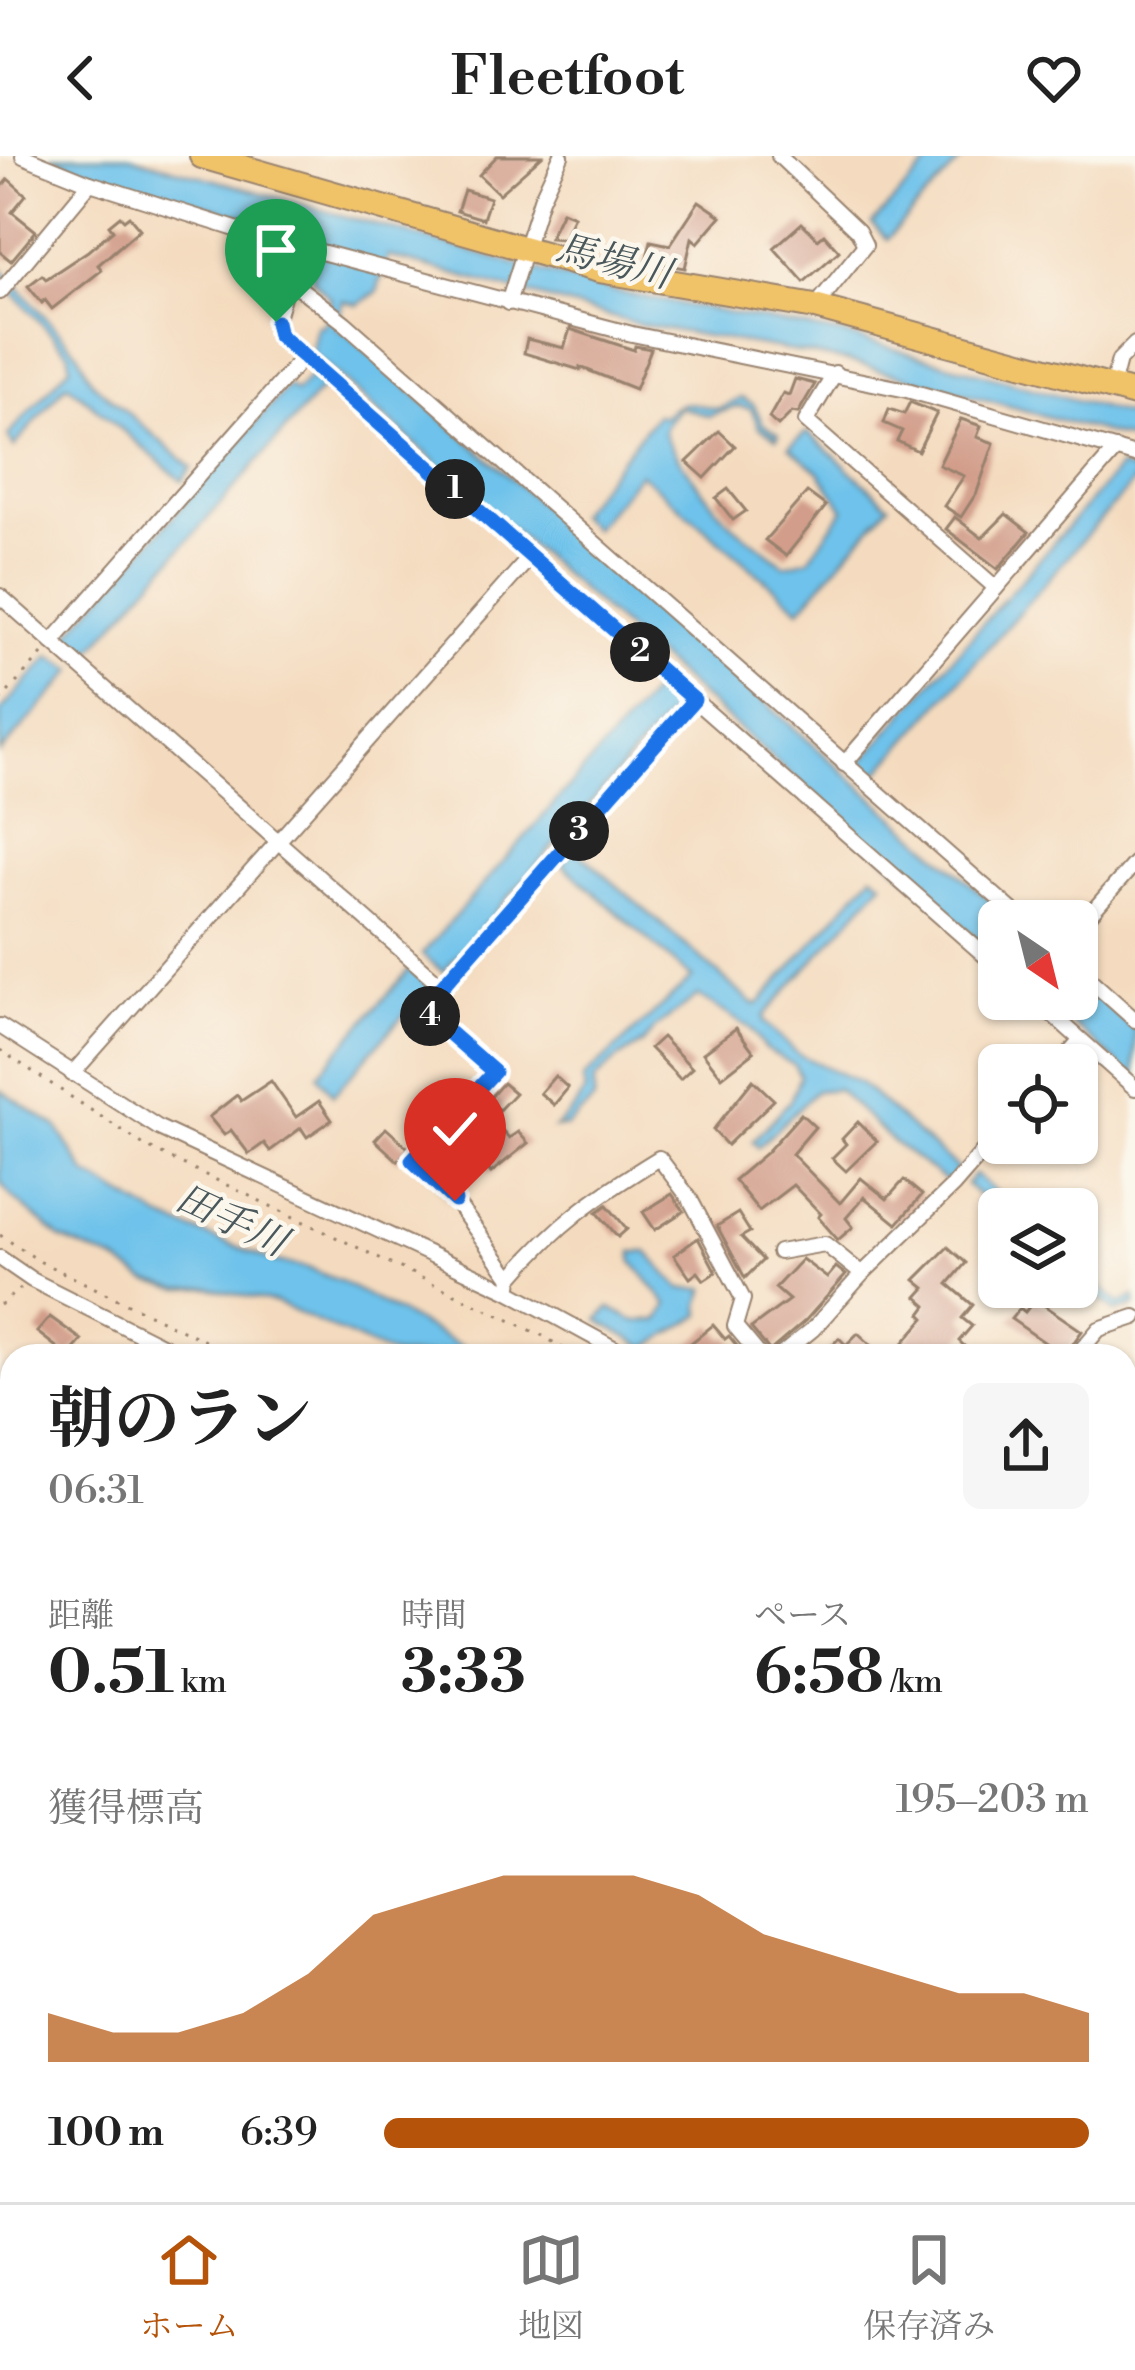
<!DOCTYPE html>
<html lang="ja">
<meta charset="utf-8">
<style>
body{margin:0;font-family:"Libre Bodoni","Noto Serif JP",serif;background:#f6f6f6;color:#222;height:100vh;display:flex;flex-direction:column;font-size:45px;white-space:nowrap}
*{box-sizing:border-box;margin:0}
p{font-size:39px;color:#767676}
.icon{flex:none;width:66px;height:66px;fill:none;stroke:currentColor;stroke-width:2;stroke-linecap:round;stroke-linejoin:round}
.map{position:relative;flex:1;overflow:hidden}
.details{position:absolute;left:0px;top:1188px;width:1137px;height:858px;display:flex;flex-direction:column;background:#fff;border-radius:36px 36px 0 0;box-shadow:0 3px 9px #0004}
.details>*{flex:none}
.needle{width:78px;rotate:145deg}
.tools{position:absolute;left:978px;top:744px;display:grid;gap:24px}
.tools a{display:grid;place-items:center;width:120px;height:120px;border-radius:18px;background:#fff;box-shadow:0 3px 9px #0004;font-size:60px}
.pin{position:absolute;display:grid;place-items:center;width:102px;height:102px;color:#fff;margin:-123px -51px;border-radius:50% 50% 50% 0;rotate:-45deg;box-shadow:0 0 12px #0007}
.pin .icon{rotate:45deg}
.km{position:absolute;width:60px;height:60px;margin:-30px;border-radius:50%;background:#222;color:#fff;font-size:33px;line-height:60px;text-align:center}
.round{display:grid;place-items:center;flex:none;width:126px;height:126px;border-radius:18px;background:#f6f6f6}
.summary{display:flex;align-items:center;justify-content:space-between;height:204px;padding:0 48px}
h1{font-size:66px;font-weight:700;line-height:90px}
.metrics{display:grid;grid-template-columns:repeat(3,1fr);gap:18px;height:204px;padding:12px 48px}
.metrics div{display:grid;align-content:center}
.metrics b{font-size:60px;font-weight:700}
.metrics small{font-size:33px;font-weight:400}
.metrics p{font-size:33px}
.chart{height:336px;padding:24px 48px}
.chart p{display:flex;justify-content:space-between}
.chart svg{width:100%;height:216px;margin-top:12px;fill:#b45309;opacity:.7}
ul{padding:0 48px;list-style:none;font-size:39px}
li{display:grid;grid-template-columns:192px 144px 1fr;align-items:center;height:90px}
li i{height:30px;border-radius:15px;background:#b45309}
header{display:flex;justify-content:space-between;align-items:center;height:156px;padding:0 48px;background:#fff;font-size:54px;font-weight:700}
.menu{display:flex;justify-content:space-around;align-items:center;height:168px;border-top:3px solid #e0e0e0;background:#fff;font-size:33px;color:#767676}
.menu a{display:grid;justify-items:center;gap:6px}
.menu .current{color:#b45309}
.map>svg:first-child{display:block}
.water{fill:#6ec2eb;stroke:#547684;stroke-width:3}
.building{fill:#d29d8a}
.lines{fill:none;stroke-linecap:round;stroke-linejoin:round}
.street-casing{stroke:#98826e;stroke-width:18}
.highway-casing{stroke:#98826e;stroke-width:28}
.path{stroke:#98826e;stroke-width:3;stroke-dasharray:3 9;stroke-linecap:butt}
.street{stroke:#fff;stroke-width:14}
.highway{stroke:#f1c369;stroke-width:24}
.route-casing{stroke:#fff;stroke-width:24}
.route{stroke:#1a73e8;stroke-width:15}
.labels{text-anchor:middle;stroke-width:9;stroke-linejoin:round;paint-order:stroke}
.water-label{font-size:39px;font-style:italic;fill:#4a585c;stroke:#fbf7ec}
</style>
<header><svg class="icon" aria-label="back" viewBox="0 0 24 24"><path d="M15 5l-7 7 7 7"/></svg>Fleetfoot<svg class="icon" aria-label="heart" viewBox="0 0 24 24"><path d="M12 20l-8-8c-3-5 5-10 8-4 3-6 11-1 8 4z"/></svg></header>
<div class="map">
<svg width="1135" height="2046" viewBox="0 0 1135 2046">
<rect width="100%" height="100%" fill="#fbf7ec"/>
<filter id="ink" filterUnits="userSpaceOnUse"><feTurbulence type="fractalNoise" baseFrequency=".00833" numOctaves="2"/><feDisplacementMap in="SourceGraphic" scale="24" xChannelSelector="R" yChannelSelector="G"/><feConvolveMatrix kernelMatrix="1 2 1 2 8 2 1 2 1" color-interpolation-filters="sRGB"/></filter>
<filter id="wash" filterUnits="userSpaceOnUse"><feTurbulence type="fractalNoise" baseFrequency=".004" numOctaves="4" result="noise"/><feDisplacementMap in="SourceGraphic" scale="48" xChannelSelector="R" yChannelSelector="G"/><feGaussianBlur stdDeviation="2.7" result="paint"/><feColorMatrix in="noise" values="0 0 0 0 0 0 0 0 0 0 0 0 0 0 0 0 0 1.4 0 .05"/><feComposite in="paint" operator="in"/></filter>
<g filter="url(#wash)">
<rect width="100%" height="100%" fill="#f4dbbf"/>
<g class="water">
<path d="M51 0H129L616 136 845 179 1135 261V285L848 205 638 168 388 100 377 136 358 149 343 145 336 173 344 175 1013 765H999V802L311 196 317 169 324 170 331 143 312 122 323 82 99 20Z"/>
<path d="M936 0H965L887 83 872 68Z"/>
<path d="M0 111 78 197 92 226 192 312 182 325 67 227 14 291 8 280 70 210 69 197 0 123Z"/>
<path d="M310 220 323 231 82 505 64 484 288 230 296 236Z"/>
<path d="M741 242 754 249 763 268 779 278 777 282 759 271 751 253 738 250 709 260 680 251C674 258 665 265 664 275 663 287 719 357 731 367 748 382 767 395 785 409L809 403 844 353 819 316 789 291 807 276 889 349 800 453 640 317 593 373 577 358 657 258 663 261C687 238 690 250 719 253Z"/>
<path d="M1120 311 1135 316V324L874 622 859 609Z"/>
<path d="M50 500 74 514 0 597V556Z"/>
<path d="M661 526 682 543 443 816 422 798Z"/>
<path d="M575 693 753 848H759L873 718 883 726 764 860V866L798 898 860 927 958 1013 947 1026 892 985 837 933 816 935 758 991 753 985 790 945 800 920 794 909 765 893 750 872 698 840 655 872 643 887 615 905 594 925V944L567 970 555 972 574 953 585 935 583 923 692 822 562 708Z"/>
<path d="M410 813 429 830 333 939 318 918Z"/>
<path d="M1077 822 1135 873V923L1045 843H1077Z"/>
<path d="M0 934 57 971 86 1018 163 1063 275 1106 305 1111 340 1125 479 1200H394L276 1147 210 1132 179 1133 146 1125 116 1105 61 1083 11 1040 0 1025Z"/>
<path d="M975 1018 1014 1053H999V1057L966 1028Z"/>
<path d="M633 1096H647L681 1133H706L700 1148 701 1159 646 1192 598 1164 610 1152 635 1165H658L668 1149 633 1106Z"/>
<path d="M1077 1109 1120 1148 1135 1140V1149L1116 1156 1077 1123Z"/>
<path d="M12 1497V1562L0 1573V1508Z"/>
<path d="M1125 1685 1135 1694V1784L1125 1773Z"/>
</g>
<g id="blocks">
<g class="building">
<path d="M497 0H542L499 38 479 19Z"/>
<path d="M8 23 26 39 12 56 36 75 11 105 0 96V33Z"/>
<path d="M464 34 490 42 483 63 457 55Z"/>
<path d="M699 45 721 60 698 87 692 82 685 112 646 105 651 85 670 89Z"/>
<path d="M562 55 574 60 563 83 549 82Z"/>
<path d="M120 60 124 64 129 60 140 73 98 109 102 114 52 153 45 144 42 147 28 130 42 119 46 123 88 95 113 74 109 69Z"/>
<path d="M802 67 818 83 824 78 839 95 804 126 774 92Z"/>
<path d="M570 173 634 194 635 190 651 193 635 233 580 211V214L524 197 527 183 564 192Z"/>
<path d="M795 223 815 228 798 257 792 256 778 270 769 262 783 237 789 239Z"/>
<path d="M910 246 937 257 918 295 897 285 902 275 884 267 889 253 904 258Z"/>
<path d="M961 263 981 270 977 281 994 287 977 336 961 361 944 350 964 320 939 309Z"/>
<path d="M719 275 735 290 705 322 687 306Z"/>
<path d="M728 333 746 355 733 364 716 342Z"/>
<path d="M807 336 826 350 786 400 765 384Z"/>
<path d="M1006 358 1029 376 998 413 946 373 955 361 982 382Z"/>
<path d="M736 872 754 896 722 921 703 897Z"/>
<path d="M662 881 692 912 680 923 650 892Z"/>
<path d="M555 920 568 932 554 949 540 937Z"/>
<path d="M753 924 774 944 727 989 713 974Z"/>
<path d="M271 925 296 961 319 945 332 964 307 981 301 972 270 995 264 987 249 998 231 974 224 979 209 961 237 939 241 945Z"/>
<path d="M503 927 515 937 499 954 488 944Z"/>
<path d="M801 958 815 971 792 998 840 1047 861 1022 887 1043 904 1024 922 1039 897 1068 864 1041 846 1062 853 1071 838 1084 818 1061 821 1058 793 1029 759 1055 734 1024 766 997Z"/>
<path d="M858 966 877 985 846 1015 832 1002 846 988 842 983Z"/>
<path d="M386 972 408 992 398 1005 375 984Z"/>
<path d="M502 974 509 982 518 976 528 987 491 1017 485 1009 467 1023 451 1003 462 994 468 1001Z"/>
<path d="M672 1038 684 1055 655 1074 643 1056Z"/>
<path d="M607 1049 627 1073 618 1081 597 1056Z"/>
<path d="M738 1057 750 1076 741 1081 763 1104 745 1122 717 1070Z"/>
<path d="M698 1082 716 1116 704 1124 698 1116 690 1122 674 1099Z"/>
<path d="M948 1091 966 1107 948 1128 973 1149 962 1162 972 1170 959 1185 975 1200H892L925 1162 921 1158 927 1150 917 1141 925 1132 915 1124Z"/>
<path d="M802 1103 827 1122 836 1111 846 1119 805 1165 770 1195 751 1172 789 1144 775 1132Z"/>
<path d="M1035 1143 1082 1175 1064 1200 1011 1163 1020 1152 1025 1156Z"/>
<path d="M50 1161 82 1184 68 1200 37 1176Z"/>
<path d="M713 1169 725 1183 729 1180 745 1200H692L685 1192Z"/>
<path d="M858 1177 883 1200H822L839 1182 846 1189Z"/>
</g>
</g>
</g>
<g filter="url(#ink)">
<use href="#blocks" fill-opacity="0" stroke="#98826e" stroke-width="3"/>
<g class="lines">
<g class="street-casing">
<g id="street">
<path d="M23 0 90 27 245 76 632 178 907 234 1135 299"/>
<path d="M779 0 858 75 865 89 815 151"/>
<path d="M297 89 276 166 279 179 999 812"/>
<path d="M289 124 345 167 1024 765"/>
<path d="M0 136 90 27"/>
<path d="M508 147 541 43 561 0"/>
<path d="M835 217 806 265 996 432"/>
<path d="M1112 231 1119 204 1135 188"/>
<path d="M0 440 442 830"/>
<path d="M52 486 304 200"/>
<path d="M844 608 1116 293"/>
<path d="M1077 773 1135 707"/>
<path d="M1077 812 1135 864"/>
<path d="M1035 843 1135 932"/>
<path d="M0 870 159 972 509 1135 628 1200"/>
<path d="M1059 909 1081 884"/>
<path d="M72 918 531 400"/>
<path d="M779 1096 825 1088 862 1118 813 1173 780 1200"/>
<path d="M0 1102 32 1124 183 1200"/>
<path d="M862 1118 953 1030 999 977"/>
<path d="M511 1122 455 1045 412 1004 493 916 422 853 694 544"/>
<path d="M510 1130 511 1122C559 1066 597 1040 659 1002L690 1043 743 1143 735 1170 760 1200"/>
<path d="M1076 1200 1099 1173 1135 1161"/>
<path d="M0 1491 12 1480"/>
<path d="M1125 1549 1135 1560"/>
<path d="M1125 1612 1135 1622"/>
<path d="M0 1928 12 1915"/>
<path d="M1125 1974 1135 1987"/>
<path d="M690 2046 700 2034"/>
</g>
</g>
<g class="highway-casing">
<path id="highway" d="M202 0 599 114 815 151 1135 238"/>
</g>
<g class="path">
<path d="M0 545 43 497"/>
<path d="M0 894 147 991 543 1180 576 1200"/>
<path d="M0 1079 41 1106 236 1200"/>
<path d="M0 1149 21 1132"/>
<path d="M1125 1281 1135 1270"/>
<path d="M1125 1903 1135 1915"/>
</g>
<use href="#street" class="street"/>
<use href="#highway" class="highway"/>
</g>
</g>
<g class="lines" filter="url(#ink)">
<g class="route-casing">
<path id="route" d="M276 166 279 179 694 544 422 853 494 916 412 1004 455 1045"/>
</g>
<use href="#route" class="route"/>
</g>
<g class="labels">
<g class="water-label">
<text transform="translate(614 104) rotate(14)" y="14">馬場川</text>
<text transform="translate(232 1063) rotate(25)" y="14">田手川</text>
</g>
</g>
</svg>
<div class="tools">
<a><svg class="needle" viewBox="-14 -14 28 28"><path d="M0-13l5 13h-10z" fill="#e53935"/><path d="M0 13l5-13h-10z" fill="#767676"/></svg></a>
<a><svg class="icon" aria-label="locate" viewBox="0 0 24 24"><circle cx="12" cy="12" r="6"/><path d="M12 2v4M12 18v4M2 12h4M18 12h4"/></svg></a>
<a><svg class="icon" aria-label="layers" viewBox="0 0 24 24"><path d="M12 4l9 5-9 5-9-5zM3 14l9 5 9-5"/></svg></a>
</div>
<div class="pin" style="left:276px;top:166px;background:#1e9e55"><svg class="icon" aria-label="arrive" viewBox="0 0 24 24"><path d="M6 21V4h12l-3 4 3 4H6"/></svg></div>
<div class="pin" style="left:455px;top:1045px;background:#d93025"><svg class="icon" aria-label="check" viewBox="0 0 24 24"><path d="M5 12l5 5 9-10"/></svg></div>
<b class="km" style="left:455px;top:333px">1</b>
<b class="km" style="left:640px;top:496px">2</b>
<b class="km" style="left:579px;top:675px">3</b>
<b class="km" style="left:430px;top:860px">4</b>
<section class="details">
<div class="summary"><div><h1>朝のラン</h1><p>06:31</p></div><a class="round"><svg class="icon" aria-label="share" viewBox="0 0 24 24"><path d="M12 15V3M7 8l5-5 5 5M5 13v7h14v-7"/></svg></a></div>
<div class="metrics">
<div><p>距離</p><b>0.51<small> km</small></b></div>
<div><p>時間</p><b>3:33</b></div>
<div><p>ペース</p><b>6:58<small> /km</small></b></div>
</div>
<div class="chart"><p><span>獲得標高</span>195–203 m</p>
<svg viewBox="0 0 160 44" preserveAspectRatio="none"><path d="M0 44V34L10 38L20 38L30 34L40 26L50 14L60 10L70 6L80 6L90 6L100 10L110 18L120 22L130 26L140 30L150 30L160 34V44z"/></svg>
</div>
<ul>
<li><b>100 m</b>6:39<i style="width:100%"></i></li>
</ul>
</section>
</div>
<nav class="menu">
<a class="current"><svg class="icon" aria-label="home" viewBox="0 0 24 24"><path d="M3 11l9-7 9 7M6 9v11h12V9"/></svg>ホーム</a>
<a><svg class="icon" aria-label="map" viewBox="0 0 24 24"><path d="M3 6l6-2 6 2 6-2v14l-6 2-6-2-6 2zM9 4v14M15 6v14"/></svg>地図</a>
<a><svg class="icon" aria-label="saved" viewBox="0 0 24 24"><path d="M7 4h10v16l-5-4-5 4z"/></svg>保存済み</a>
</nav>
